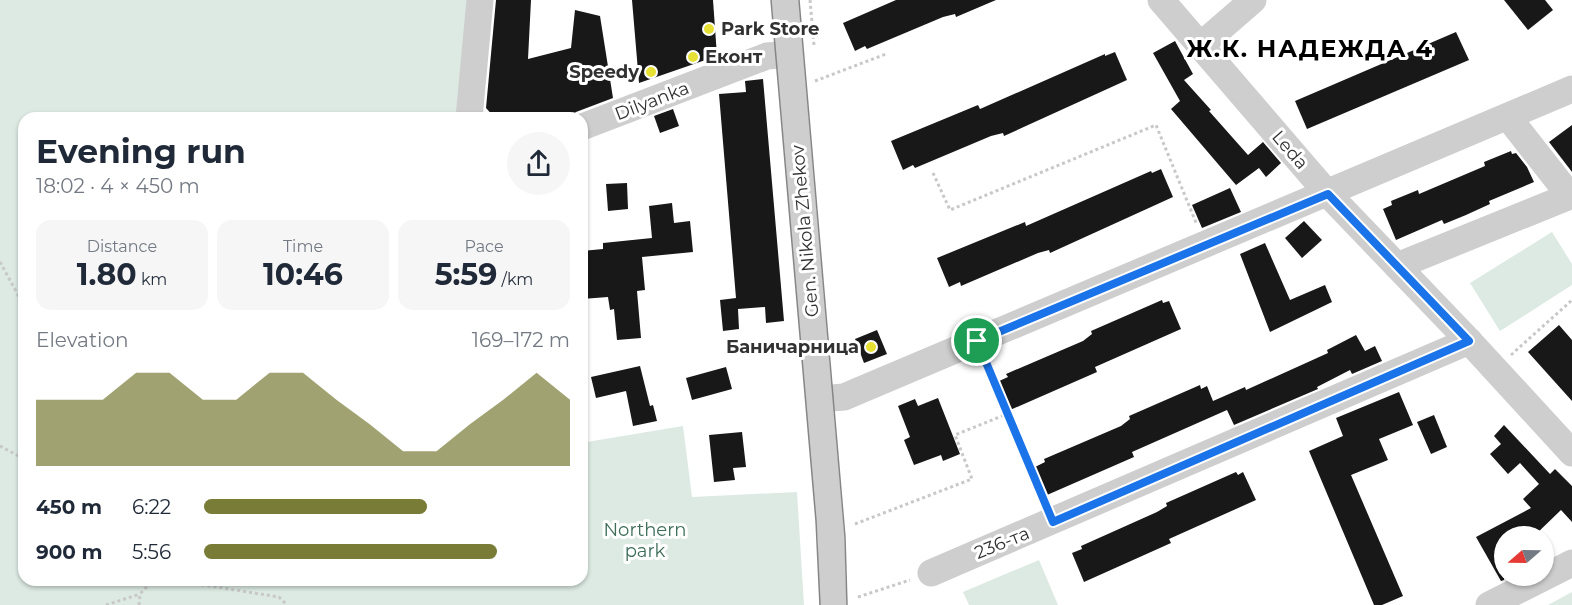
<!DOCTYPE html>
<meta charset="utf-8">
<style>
body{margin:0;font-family:Montserrat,sans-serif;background:#f6f6f7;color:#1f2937;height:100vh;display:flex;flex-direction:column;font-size:22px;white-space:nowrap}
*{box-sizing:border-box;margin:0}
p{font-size:20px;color:#747a83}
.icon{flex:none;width:33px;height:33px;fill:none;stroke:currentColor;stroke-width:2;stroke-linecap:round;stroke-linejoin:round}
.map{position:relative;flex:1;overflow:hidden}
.side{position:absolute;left:18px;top:112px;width:570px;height:474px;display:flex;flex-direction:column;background:#fff;border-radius:18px;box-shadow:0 2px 4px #0004}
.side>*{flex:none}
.needle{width:39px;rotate:250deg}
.fabs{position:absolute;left:1494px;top:526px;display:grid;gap:12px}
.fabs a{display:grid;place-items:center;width:60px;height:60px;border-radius:50%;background:#fff;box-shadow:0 2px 4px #0004;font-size:30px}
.pin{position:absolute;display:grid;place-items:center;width:51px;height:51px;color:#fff;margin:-26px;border:3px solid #fff;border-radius:50%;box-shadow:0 2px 6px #0007}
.round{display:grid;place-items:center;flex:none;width:63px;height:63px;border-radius:32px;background:#f6f6f7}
.overview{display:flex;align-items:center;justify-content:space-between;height:102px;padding:0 18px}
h1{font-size:33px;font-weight:700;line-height:45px}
.figures{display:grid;grid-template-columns:repeat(3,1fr);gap:9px;height:102px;padding:6px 18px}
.figures div{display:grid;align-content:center;border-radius:15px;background:#f6f6f7;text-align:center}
.figures b{font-size:30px;font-weight:700}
.figures small{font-size:16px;font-weight:400}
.figures p{font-size:16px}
.chart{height:168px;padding:12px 18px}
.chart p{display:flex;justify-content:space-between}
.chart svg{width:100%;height:108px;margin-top:6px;fill:#797c36;opacity:.7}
ul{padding:0 18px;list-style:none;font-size:20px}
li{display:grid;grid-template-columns:96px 72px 1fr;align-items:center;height:45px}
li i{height:15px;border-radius:8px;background:#797c36}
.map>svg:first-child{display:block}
.green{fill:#dceae3}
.building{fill:#181818}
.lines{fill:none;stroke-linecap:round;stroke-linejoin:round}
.path{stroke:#c8c8c8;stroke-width:3;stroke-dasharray:3 3;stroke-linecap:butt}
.minor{stroke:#cecece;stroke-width:27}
.tram{stroke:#868686;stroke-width:1.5}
.route-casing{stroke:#fff;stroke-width:12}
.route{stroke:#1a73e8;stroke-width:8}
.poi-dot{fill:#e6e134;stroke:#fff;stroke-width:2}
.labels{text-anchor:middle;stroke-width:6;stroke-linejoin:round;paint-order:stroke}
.poi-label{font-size:18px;font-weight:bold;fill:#313131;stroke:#fff;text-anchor:start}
.street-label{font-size:18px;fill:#313131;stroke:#fff}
.park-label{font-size:18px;fill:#3d6d59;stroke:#fff}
.district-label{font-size:24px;font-weight:bold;letter-spacing:1.5px;fill:#000;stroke:#fff}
</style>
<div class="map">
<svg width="1572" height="605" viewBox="0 0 1572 605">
<rect width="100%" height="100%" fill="#fff"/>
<g class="green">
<path d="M0 0H468L458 118H24V580H582V420L587 442 683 426 692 497 797 492 804 605H0Z"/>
<path d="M1552 232 1572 264V285L1500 331 1470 283Z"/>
<path d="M1039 560 1058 605H969L963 592Z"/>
<path d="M1572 592V605H1548Z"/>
</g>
<g class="building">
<path d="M496 0H531L528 59 571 48 575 10 600 16 613 98 576 112 569 118H495L486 108Z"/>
<path d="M632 0H713L717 56 639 83Z"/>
<path d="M896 0H996L956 17 955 14 943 17 867 49 865 46 855 51 843 23Z"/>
<path d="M1504 0H1545L1553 10 1528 30Z"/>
<path d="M1456 32 1469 60 1307 129 1295 101Z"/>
<path d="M1175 41 1193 74 1184 80 1211 110 1209 111 1248 155 1263 142 1281 163 1266 177 1259 168 1236 185 1171 109 1180 101 1153 53Z"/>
<path d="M1115 52 1127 80 1004 136 1003 133 991 136 915 168 913 165 903 170 891 141 978 105 980 109 1105 54V56Z"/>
<path d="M763 79 784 321 766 323 765 307 738 309 739 329 723 331 720 300 736 298 719 94 746 92 745 81Z"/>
<path d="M673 109 679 126 660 133 654 116Z"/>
<path d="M1572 125V172L1549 142Z"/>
<path d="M1511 151 1512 154 1516 153 1527 167 1534 182 1489 201 1490 204 1466 215 1444 224 1442 220 1396 240 1383 209 1392 205 1391 201 1418 190 1419 194 1485 166 1484 162Z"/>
<path d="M1161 169 1173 197 1050 253 1049 250 1038 253 961 286 960 282 949 287 937 258 1025 222 1026 226 1151 171 1152 173Z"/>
<path d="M606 184 627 183 628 209 608 211Z"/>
<path d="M1230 188 1241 212 1202 228 1192 205Z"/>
<path d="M672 203 674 223 690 221 693 252 642 257 645 290 637 291 641 338 617 340 614 309 610 310 608 297 582 299V251L603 249V243L652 238 649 206Z"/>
<path d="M1304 221 1322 240 1302 258 1285 238Z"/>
<path d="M1265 243 1290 300 1325 285 1332 302 1270 332 1240 254Z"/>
<path d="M1162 300 1163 303 1169 301 1181 329 1095 367 1097 372 1010 410 997 382 1008 377 1006 374 1083 341 1092 334 1091 331Z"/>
<path d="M1559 325 1572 340V401L1528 352Z"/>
<path d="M877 330 887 354 864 363 855 339Z"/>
<path d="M1356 335 1365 351 1375 346 1382 361 1352 374 1350 370 1317 387 1318 389 1234 425 1227 410 1132 452 1134 457 1047 495 1035 467 1045 462 1044 459 1121 426 1130 419 1129 416 1200 385 1201 389 1207 386 1213 401 1245 387 1246 390 1328 353 1327 350Z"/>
<path d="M640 366 650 406 653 405 657 421 633 426 626 391 596 398 591 377Z"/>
<path d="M726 367 732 389 692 400 686 378Z"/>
<path d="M1399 392 1413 425 1379 439 1388 460 1351 475 1403 596 1382 605H1374L1309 451 1343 436 1336 418Z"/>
<path d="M938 398 960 454 943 461 941 455 914 465 904 440 910 437 898 406 915 399 918 406Z"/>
<path d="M1434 415 1447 447 1431 454 1417 422Z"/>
<path d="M1504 425 1550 474 1555 469 1572 486V522L1561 510 1533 537H1504V580L1501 581 1476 537 1531 508 1523 499 1539 484 1520 463 1508 474 1490 454 1501 444 1494 436Z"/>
<path d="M742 432 746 467 733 468 735 480 714 482 709 435Z"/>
<path d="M1236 472 1238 475 1243 472 1256 500 1169 539 1171 543 1084 582 1072 553 1082 549 1081 546 1157 512 1167 506 1166 503Z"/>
</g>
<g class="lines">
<g class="path">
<path d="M810 0 814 45"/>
<path d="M815 81 886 54"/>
<path d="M933 173 950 210 1156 125 1197 225"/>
<path d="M0 262 24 306"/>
<path d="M1511 355 1572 300"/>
<path d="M985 361 1044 501"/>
<path d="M0 446 24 459"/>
<path d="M855 524 972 479 955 435 1007 414"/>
<path d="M172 580 279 597 287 605"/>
<path d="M858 597 910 580"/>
<path d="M106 605 140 594"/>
<path d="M139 605 140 594 153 580"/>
</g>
<g class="minor">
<path d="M785 0 831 538 833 605"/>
<path d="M1161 0 1328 194 1469 341 1572 453"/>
<path d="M1200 46 1253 0"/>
<path d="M469 118 480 0"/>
<path d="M582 127 767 56 790 54"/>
<path d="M1397 266 1570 196 1508 117"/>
<path d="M819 399 844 397 1572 89"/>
<path d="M931 573 1469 341"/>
<path d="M1489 605 1572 563"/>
</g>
<g class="tram">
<path d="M771 0 816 521 820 605"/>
<path d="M799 0 845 537 847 605"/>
</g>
</g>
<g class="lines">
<g class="route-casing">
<path id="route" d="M1328 194 1469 341 1053 522 977 341Z"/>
</g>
<use href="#route" class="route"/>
</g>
<g class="poi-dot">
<circle cx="709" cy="29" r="6"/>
<circle cx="693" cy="57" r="6"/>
<circle cx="651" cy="72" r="6"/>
<circle cx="871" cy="347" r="6"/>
</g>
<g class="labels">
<g class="poi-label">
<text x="721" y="35">Park Store</text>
<text x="705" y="63">Еконт</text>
<text x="639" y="78" text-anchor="end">Speedy</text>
<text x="859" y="353" text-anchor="end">Баничарница</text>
</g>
<g class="street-label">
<text transform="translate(652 101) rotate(-21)" y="6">Dilyanka</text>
<text transform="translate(1290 150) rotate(49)" y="6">Leda</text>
<text transform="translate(805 231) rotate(-95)" y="6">Gen. Nikola Zhekov</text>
<text transform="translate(1002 543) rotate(-22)" y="6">236-та</text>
</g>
<g class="park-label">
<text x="645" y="536">Northern<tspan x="645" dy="21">park</tspan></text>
</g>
<g class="district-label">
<text x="1310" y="57">Ж.К. НАДЕЖДА 4</text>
</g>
</g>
</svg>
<div class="fabs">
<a><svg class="needle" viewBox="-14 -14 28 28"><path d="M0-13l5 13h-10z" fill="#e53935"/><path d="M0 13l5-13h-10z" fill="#747a83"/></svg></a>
</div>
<div class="pin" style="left:977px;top:341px;background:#1e9e55"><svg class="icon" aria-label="arrive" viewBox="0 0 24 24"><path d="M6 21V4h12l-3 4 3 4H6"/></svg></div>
<section class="side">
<div class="overview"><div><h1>Evening run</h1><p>18:02 · 4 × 450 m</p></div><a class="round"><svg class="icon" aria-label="share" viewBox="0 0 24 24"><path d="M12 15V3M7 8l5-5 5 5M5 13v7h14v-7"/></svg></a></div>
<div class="figures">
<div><p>Distance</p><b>1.80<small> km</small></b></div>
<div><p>Time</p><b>10:46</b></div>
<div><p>Pace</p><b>5:59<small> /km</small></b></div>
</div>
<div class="chart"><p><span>Elevation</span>169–172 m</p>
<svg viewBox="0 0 160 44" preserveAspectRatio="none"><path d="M0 44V17L10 17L20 17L30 6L40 6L50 17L60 17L70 6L80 6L90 17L100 27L110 38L120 38L130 27L140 17L150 6L160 17V44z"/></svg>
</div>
<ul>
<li><b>450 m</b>6:22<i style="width:61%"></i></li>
<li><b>900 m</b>5:56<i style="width:80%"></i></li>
</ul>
</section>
</div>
